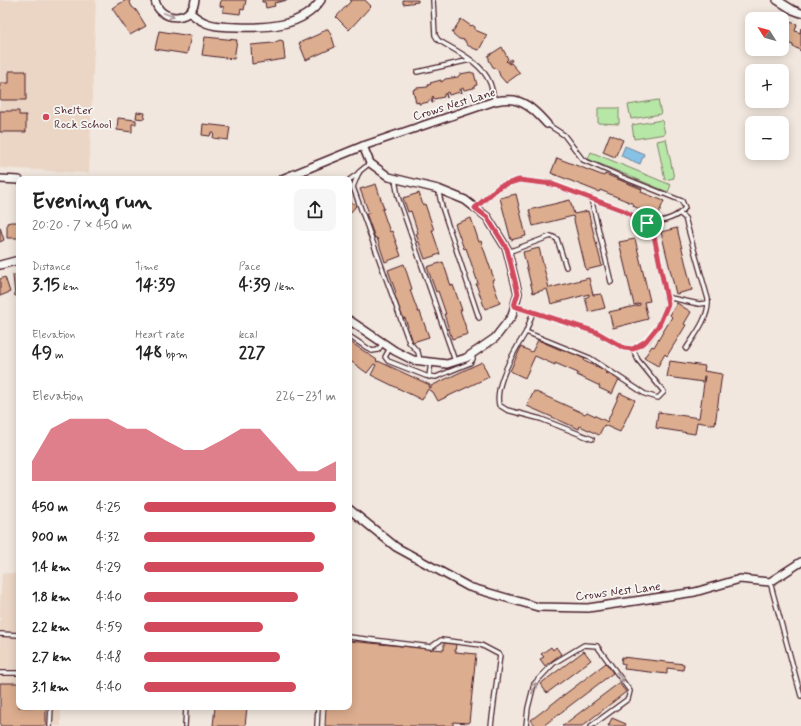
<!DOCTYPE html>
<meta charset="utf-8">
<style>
body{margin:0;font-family:Mynerve,sans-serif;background:#f6f6f6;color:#222;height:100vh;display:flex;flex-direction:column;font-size:15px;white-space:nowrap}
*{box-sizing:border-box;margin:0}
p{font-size:13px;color:#767676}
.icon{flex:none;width:22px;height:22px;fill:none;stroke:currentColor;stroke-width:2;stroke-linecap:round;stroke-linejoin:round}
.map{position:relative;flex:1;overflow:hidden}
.drawer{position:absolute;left:16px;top:176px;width:336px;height:534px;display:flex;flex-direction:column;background:#fff;border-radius:8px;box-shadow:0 2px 10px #0003}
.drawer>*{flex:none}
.needle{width:26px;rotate:307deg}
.fabs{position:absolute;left:745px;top:12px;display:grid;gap:8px}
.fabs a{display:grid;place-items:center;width:44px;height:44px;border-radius:8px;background:#fff;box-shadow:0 2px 10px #0003;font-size:20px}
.pin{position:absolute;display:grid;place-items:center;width:34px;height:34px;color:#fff;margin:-17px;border:2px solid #fff;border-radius:50%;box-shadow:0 1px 4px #0007}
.round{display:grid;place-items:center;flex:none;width:42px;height:42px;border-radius:8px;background:#f6f6f6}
.summary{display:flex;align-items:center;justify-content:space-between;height:68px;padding:0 16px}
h1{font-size:22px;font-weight:800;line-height:30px}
.metrics{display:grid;grid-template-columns:repeat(3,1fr);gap:6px;height:68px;padding:4px 16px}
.metrics div{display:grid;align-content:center}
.metrics b{font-size:17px;font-weight:800}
.metrics small{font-size:11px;font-weight:400}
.metrics p{font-size:11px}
.chart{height:112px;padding:8px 16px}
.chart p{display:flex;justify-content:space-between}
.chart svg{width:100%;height:72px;margin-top:4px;fill:#d1495b;opacity:.7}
ul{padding:0 16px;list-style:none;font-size:13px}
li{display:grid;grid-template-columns:64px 48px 1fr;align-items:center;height:30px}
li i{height:10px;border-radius:5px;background:#d1495b}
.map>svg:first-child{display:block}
.built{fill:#ebd6c6}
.green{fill:#b7e7a7;stroke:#808369}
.water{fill:#86c2e6;stroke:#6e819b}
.building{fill:#dcad8e;stroke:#4a1f2b}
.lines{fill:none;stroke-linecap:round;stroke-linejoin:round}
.service-casing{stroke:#4a1f2b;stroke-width:6}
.minor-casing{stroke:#4a1f2b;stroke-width:10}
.service{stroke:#f6f6f2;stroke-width:3.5}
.minor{stroke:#f6f6f2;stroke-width:7}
.oneway{stroke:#a99598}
.route-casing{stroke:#fff;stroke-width:8}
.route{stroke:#d1495b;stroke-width:5}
.poi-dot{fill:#d1495b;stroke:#f6f6f2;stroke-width:1.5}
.labels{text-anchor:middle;stroke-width:3.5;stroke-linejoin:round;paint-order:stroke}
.street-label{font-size:12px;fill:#4a1f2b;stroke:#f6f6f2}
.poi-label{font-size:12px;fill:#4a1f2b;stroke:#f6f6f2;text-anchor:start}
</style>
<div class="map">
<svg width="801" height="726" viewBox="0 0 801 726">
<rect width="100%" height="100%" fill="#f1e7de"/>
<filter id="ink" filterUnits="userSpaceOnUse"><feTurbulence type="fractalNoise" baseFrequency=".025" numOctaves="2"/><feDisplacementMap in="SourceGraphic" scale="8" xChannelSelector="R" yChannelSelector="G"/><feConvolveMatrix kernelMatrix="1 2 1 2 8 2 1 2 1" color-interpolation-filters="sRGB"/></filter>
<g filter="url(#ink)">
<g class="built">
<path d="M0 0H96L89 173 0 168Z"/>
<path d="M2 573 19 574V707H61V726H0V606Z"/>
</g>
<g class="green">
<path d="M658 100 661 114 631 119 628 105Z"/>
<path d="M598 108H619V124L598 123Z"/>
<path d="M662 120 665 134 634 139 632 125Z"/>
<path d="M666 139 674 178 665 180 657 141Z"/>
<path d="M591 152 671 185 668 192 588 159Z"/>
</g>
<path class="water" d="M625 146 644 154 640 164 621 156Z"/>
<g class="building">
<path d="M126 0H129L132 7 136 10 146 26 130 35 112 8Z"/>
<path d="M221 0H246L244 10 241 9 240 14 223 12 224 7 220 6Z"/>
<path d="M262 0H288L274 3 275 6 266 8 265 2H262Z"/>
<path d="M350 0H365L371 6 349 30 336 17 351 1Z"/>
<path d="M403 0H418V2L403 4Z"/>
<path d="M461 19 471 26 472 25 475 27V30L487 35 479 50 475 49 467 45 465 41V40L459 39 452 33Z"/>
<path d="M782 20 797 24 795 31 798 32 800 33 801 28V51L799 50V49L793 47V45L784 42 782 49Z"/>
<path d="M326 29H328L332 37 335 47 306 60 299 43 319 34Z"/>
<path d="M159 31 191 36 187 54 155 49Z"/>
<path d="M205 37 237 40 234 59 202 55Z"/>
<path d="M280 40 283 41 285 59 252 64 251 45 273 43Z"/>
<path d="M502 47 508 59 506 61 507 62 511 59 512 61 508 63 509 64 511 63 520 73 506 83 500 76 498 70 493 67 489 60V58L488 56Z"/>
<path d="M9 71H26V100H0V83H9Z"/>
<path d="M471 72 472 73H474L477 85 474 86V88L464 90 463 88 461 89 462 93 461 90H459L460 92 449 95 448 92 446 93 447 98 446 94H444V97L434 99 433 96 432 97 433 103H432L431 99 429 100V102L419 104V102L416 103 413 90 416 89V88L428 87V85L431 84 430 83 441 80V82L443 81 445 79 458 77 460 74Z"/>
<path d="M0 111H19V115H26V132H0Z"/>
<path d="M137 112 145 113 144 119 136 118Z"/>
<path d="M118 118 136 120V124H132V132L117 130Z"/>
<path d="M203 124 230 127 228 140 213 138 214 133H211L210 136 202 135Z"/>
<path d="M610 134 623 140 615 157 603 152Z"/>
<path d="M557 158 604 176 605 174 642 189 641 192 664 201 657 217 633 206 634 204 600 190 599 192 551 173Z"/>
<path d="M376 184 384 209H382L390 232 392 231 401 256 385 262 377 238H375L366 213H369L360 189Z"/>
<path d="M419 193 423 205 425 204 434 230H432L440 254 425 259 416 234 418 233 411 211 408 212 403 198Z"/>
<path d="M516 194 526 236 511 240 500 198Z"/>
<path d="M349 200 356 206 350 213 349 212Z"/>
<path d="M570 200 574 214 588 211 602 266 586 270 573 216 533 226 529 210Z"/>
<path d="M471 218 479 242 481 241 494 279 492 280 500 303 485 309 476 284 478 283 466 248 464 249 455 224Z"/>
<path d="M11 222H19V238H7V223Z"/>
<path d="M0 227 4 240 0 242Z"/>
<path d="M677 228 692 290 676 294 661 232Z"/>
<path d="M635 239 650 301 644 302 648 319 613 328 609 312 640 305V303L634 305 619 242Z"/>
<path d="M539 248 549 288 589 278 593 295 601 294 605 308 589 312 585 298 589 296V294L551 304 547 289 533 293 523 252Z"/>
<path d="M443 262 451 286 453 285 462 310H460L468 334 452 339 444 314H446L438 291 436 292 427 267Z"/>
<path d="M404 264 412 289 410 290 418 312H420L429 337 413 342 405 318 403 319 394 294 396 293 388 270Z"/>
<path d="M13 275H19V295L15 296Z"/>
<path d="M5 277 10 292 0 296V279Z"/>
<path d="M677 303 691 312 684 324 686 325 667 356 665 354 658 366 644 358 652 346 654 347 672 317 670 315Z"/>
<path d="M538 340 561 350 562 348 585 359 584 361 607 371 606 373 619 379 612 394 599 388 600 386 577 375 578 373 555 363V365L535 356 525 378 510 371 521 347 532 352Z"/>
<path d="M349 341 377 360 376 361 378 362V361L430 385 429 387 431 388V386L482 362 489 377 438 401 433 392 428 389 422 400 371 375 376 365 374 364 367 373 349 360Z"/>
<path d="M670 361 705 366 704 371 722 374 715 425 697 422 695 434 656 428 658 412 699 418 705 376H704L703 382 667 377Z"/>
<path d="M534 391 585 414 587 412 606 421 607 422 620 393 635 400 620 432 604 425 599 435 580 426 579 429 527 406Z"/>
<path d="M349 641 444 650V643L456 644 455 652 476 654 469 723 453 722V726H325L326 707H349Z"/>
<path d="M551 647 553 650 556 647 561 654 545 666 540 659 544 657 541 654Z"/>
<path d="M584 651 591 660 547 693 540 684Z"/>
<path d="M622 657 684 664 683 670 667 668V674L624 669 625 664 621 663Z"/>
<path d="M606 663 613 673 543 726H536L531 720Z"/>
<path d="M0 683H19V707H46V726H0Z"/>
<path d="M619 683 626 692 582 726H562Z"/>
<path d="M215 707H247L245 726H213Z"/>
<path d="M612 718 626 724 625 726H608Z"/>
</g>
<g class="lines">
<g class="service-casing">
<g id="service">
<path d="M433 0 435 35 438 40C456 51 482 62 490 83 492 88 493 95 495 101"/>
<path d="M417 72 470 60"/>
<path d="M547 124 564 135 583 160 622 177 682 201 685 208C676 219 661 222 647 223"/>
<path d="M370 163 359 172 353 187 409 342 418 352 420 361"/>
<path d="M395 179 398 197 455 361"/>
<path d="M349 180 359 173"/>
<path d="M438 189 442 207 479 318"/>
<path d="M591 198 611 282"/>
<path d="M475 208 500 186 519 180 551 184 622 210 647 223 654 236 668 304 659 325 647 341 633 349 624 348 596 332 514 306"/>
<path d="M508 252 551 236 557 239 566 267"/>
<path d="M666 297 699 304 708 303V299L685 218 680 214"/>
<path d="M533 312 526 332 590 358 645 394 658 398 664 392 638 360 633 349"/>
<path d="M526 332C516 348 494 385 499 405L507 410 541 419 592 439"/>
<path d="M349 336 372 351 378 350 383 343"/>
<path d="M390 348 385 357 388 361 426 376 436 377 470 363 473 359 472 355"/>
<path d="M686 349C694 336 708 319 708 303"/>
<path d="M429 377 431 362"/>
<path d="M770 582 801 696"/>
<path d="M0 634 19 635"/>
<path d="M349 637 431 647 441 640 481 645 500 655 491 726"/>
<path d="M0 673H19"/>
<path d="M50 726 51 707"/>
<path d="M185 726 186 707"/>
<path d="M317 726 318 707"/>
<path d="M526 726 528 708 534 684 554 663 584 645 597 646 630 691 628 699 591 726"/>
</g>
</g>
<g class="minor-casing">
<g id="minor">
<path d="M155 0C159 22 192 23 195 0"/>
<path d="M777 0 793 10 801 13"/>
<path d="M189 12C194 16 199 20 204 22 214 27 227 27 238 27 266 28 303 27 321 0"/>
<path d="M0 179 19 180"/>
<path d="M282 179 363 146 495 101C501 100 508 99 514 100 528 103 538 114 547 124"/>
<path d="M0 265 19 260"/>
<path d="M349 320 395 351 413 360 447 364 466 358 495 338 512 316 518 293 507 249 487 217 465 200 438 189 389 177 370 163 363 146"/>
<path d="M349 509 396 547 469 587 538 607 588 608 695 592 740 579 770 582 801 562"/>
</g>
</g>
<use href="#service" class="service"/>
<use href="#minor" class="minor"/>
</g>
<defs><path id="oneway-shaft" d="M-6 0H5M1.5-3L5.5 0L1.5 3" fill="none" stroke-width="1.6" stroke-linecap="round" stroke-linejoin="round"/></defs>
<g class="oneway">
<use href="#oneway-shaft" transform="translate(169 15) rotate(21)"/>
<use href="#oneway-shaft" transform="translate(620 677) rotate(54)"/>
<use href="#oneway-shaft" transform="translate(534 688) rotate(-69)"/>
</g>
</g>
<g class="lines" filter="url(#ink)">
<g class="route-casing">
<path id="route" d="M519 180 552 184 622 210 647 223 654 236 668 304 659 325 646 341 633 349 624 348 596 332 514 306 518 293 507 249 487 217 475 208 500 186Z"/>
</g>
<use href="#route" class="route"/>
</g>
<circle class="poi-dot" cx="46" cy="117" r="4"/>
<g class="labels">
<g class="street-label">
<text transform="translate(454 104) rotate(-17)" y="4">Crows Nest Lane</text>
<text transform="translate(618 591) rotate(-7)" y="4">Crows Nest Lane</text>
</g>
<g class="poi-label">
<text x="54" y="114">Shelter<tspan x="54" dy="14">Rock School</tspan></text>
</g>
</g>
</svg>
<div class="fabs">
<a><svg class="needle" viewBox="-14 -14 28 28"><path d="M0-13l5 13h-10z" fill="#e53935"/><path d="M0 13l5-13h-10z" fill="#767676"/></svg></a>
<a>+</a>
<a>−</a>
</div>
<div class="pin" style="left:647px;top:223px;background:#1e9e55"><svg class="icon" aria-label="arrive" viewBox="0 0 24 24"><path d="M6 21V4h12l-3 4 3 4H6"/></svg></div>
<section class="drawer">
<div class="summary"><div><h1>Evening run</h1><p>20:20 · 7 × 450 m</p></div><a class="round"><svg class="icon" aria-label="share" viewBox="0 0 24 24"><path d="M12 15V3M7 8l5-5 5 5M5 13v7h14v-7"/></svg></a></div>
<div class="metrics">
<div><p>Distance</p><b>3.15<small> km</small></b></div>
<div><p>Time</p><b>14:39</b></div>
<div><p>Pace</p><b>4:39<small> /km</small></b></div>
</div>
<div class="metrics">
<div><p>Elevation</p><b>49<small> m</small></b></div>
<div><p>Heart rate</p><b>148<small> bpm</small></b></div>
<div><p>kcal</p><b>227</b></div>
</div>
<div class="chart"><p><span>Elevation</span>226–231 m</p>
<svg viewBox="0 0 160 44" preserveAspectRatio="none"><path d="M0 44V32L10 12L20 6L30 6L40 6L50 12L60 12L70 19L80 25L90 25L100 19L110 12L120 12L130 25L140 38L150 38L160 32V44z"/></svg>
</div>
<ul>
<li><b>450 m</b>4:25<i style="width:100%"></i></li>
<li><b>900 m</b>4:32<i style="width:89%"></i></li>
<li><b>1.4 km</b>4:29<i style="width:94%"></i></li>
<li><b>1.8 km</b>4:40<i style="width:80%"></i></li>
<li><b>2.2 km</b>4:59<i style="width:62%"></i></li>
<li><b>2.7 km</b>4:48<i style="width:71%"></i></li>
<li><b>3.1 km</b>4:40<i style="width:79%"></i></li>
</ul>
</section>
</div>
